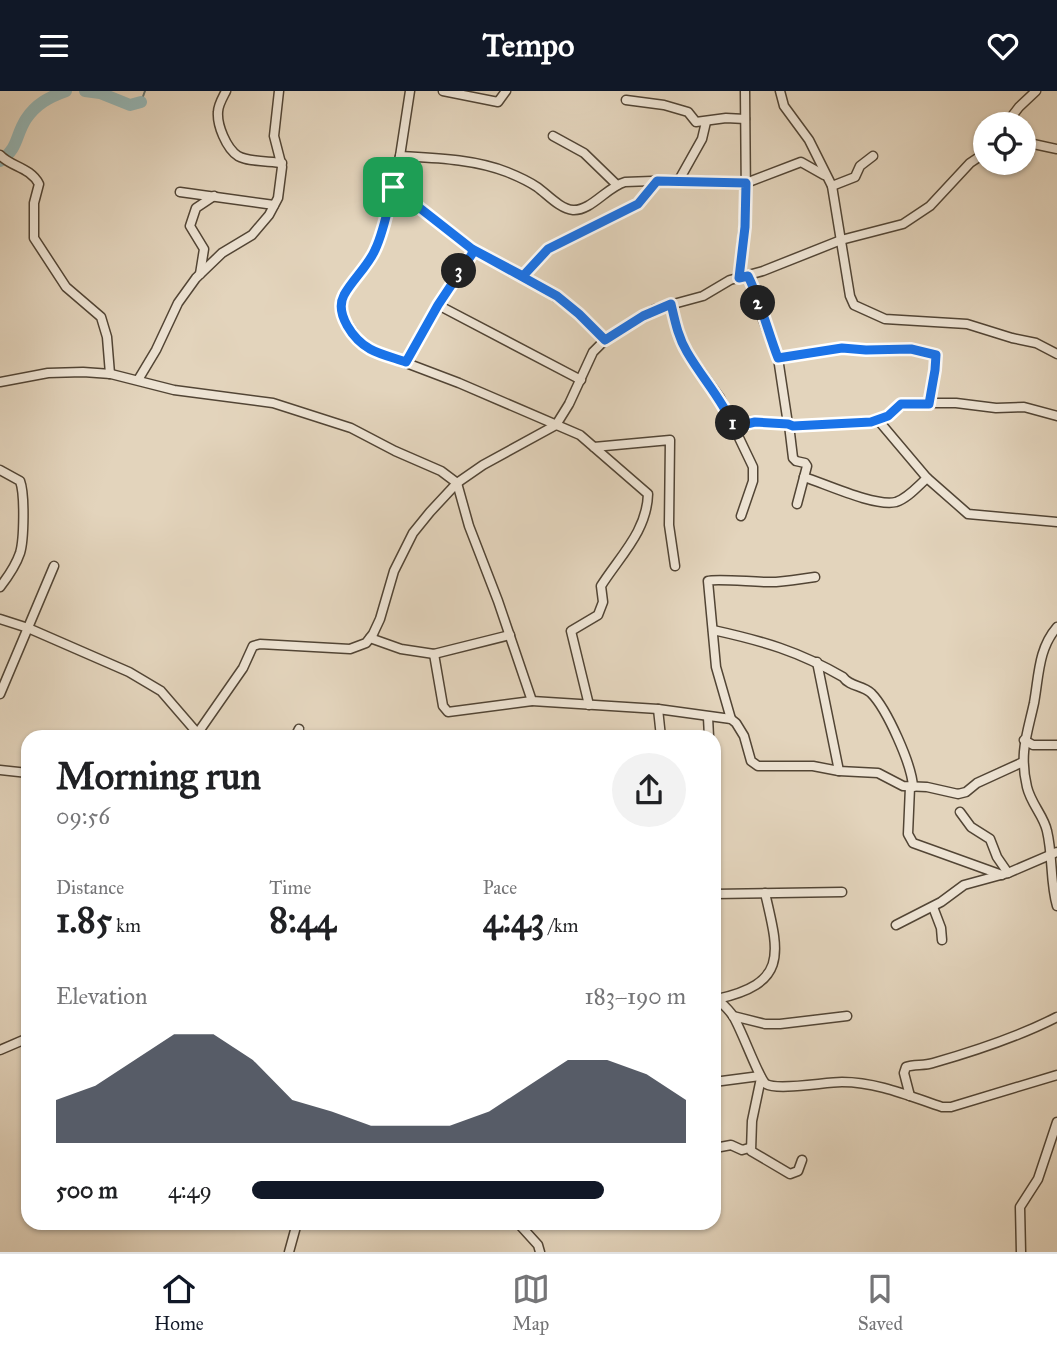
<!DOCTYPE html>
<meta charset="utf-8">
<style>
body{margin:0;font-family:"IM FELL Great Primer",serif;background:#f2f2f2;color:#202124;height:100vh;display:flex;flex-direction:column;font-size:26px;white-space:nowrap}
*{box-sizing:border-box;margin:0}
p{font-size:23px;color:#757577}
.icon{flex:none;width:38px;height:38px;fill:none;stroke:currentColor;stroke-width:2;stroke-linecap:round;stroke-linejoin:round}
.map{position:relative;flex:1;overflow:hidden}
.drawer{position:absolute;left:21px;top:639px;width:700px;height:500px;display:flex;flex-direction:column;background:#fff;border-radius:21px;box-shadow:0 2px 5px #0004}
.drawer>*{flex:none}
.tools{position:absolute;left:973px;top:21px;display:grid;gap:14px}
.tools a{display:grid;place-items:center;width:63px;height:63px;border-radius:50%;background:#fff;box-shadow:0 2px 5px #0004;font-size:35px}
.pin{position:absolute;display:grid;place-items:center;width:60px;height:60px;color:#fff;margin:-30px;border-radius:14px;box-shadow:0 4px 10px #0006}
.km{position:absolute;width:35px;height:35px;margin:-18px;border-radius:50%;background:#222;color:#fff;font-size:19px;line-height:35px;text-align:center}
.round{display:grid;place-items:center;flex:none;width:74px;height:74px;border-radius:37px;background:#f2f2f2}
.head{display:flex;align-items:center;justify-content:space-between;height:119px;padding:0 35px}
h1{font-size:38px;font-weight:700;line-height:52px}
.figures{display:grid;grid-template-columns:repeat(3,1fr);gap:10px;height:119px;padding:7px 35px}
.figures div{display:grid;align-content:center}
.figures b{font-size:35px;font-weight:700}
.figures small{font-size:19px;font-weight:400}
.figures p{font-size:19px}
.chart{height:196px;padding:14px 35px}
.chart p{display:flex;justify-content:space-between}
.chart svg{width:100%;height:126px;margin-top:7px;fill:#111827;opacity:.7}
ul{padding:0 35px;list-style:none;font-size:23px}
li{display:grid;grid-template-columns:112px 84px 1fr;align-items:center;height:52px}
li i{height:18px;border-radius:9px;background:#111827}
header{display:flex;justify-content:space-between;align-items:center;height:91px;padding:0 35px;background:#111827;color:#fff;font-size:32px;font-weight:700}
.dock{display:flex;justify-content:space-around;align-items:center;height:98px;border-top:2px solid #e0e0e0;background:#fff;font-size:19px;color:#757577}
.dock a{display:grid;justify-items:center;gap:4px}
.dock .current{color:#111827}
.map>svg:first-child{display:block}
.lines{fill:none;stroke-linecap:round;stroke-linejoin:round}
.stream{stroke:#677670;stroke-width:2}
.river{stroke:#96b7b6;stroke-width:12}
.minor-casing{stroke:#524535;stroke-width:11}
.minor{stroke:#ede3d3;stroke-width:8}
.route-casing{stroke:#fff;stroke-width:14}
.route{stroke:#1a73e8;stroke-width:9}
</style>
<header><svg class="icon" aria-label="menu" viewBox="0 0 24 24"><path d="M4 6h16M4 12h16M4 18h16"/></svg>Tempo<svg class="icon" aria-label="heart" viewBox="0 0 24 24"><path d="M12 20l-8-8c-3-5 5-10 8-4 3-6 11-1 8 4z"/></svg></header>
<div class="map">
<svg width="1057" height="1161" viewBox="0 0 1057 1161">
<rect width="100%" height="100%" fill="#e3d4bc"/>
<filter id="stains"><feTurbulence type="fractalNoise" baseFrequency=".00286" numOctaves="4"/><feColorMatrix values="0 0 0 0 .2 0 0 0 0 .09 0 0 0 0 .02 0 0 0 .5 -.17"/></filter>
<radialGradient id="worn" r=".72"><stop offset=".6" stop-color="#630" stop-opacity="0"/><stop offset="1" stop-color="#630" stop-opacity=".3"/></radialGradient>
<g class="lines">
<path class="stream" d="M141 11 145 0"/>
<g class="river">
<path d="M85 0 100 2 130 14 141 11"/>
<path d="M0 70C19 57 15 45 26 28 36 13 49 6 66 0"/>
</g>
<g class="minor-casing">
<g id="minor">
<path d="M226 0C223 6 218 14 218 21 217 34 226 57 238 65 248 71 270 70 282 72"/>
<path d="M410 0 400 65 383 136 375 161 344 205 341 217 345 229 359 250 372 259 459 292 580 344 648 403C647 440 620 465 601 495L603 511 598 524 571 540 589 614"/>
<path d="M443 0 498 11 506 0"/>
<path d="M780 0 784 15 809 49 832 95 850 205 854 214 885 228 967 233 1012 247 1036 252 1057 263"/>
<path d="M626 9 664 14 688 21 696 31 726 27 745 28"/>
<path d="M1006 33 1019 16 1036 0"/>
<path d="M553 45 584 62 617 94"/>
<path d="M1024 51 1057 58"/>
<path d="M0 64C11 76 30 76 39 93L34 112V147L66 196 101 226 107 246 110 283"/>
<path d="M400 65C435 67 474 68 507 81 517 85 528 90 537 96 547 103 560 118 573 119 591 120 607 96 625 91L679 89 746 92"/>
<path d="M679 89 702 48 706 31"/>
<path d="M746 92 801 71 824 84"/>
<path d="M832 95 855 86 860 75 873 65"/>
<path d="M393 96 470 155 473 160 438 214 406 271"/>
<path d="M180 101 274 114"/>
<path d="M472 158C524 184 565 206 605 249"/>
<path d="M200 183 204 158 190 135 196 117 214 105"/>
<path d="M523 185 548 158 638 113 657 90"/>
<path d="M748 185 756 200 762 226 778 267 788 333 791 335 871 331 888 325 905 312H956L996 317 1024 316 1057 325"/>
<path d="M739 187 746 111 745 0"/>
<path d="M671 213 679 245 687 261 720 307 753 376V390L741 425"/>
<path d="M438 214 581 289"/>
<path d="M778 267 842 257 866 259 910 258 936 264 935 279 929 313"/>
<path d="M138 289 156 259 178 212 196 187 222 162 252 144 269 124 278 107 282 76 274 45 279 0"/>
<path d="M0 291 48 282 83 281 111 283 174 299 273 312 351 337 395 360 441 380 457 392 469 435 498 510 532 610 658 618 731 628 736 632 744 645 751 670 758 675H813L839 680 878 682 903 695 927 696 958 703 966 701 977 692 1023 671"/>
<path d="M878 329 927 387 968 423 1057 431"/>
<path d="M789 334 793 367 796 370 805 372 807 375 797 413"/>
<path d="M734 336 755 332 788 333"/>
<path d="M594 356 670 349 669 434 675 475"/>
<path d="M0 379 20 390C25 403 24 449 20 462 16 474 7 487 0 496"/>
<path d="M804 386C826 393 875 416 896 411 908 407 918 395 927 387"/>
<path d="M0 528 28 537 129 581 161 600 199 644"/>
<path d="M1057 536C1038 558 1039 585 1034 612 1027 644 1019 662 1027 696 1031 713 1044 725 1047 740 1053 765 1050 791 1057 815"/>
<path d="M713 539C763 550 798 560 843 586 850 596 862 594 871 602 887 618 912 674 913 696"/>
<path d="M370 547 401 558 434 563 510 544"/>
<path d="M434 563 443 615 448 621 532 610"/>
<path d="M817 571 839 680"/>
<path d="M0 603 54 475"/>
<path d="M658 618 661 646"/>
<path d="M708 626 709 646"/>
<path d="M731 628 716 576 708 490C716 487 761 492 776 491 789 490 802 488 815 486"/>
<path d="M195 646 243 577 253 555 260 553 350 558 366 552 373 543 380 528 394 480 413 442 430 421 457 392 483 374 556 334 569 313 593 261 605 249 655 218 703 205 730 189 763 180 841 149 903 133 930 115 970 72 985 62"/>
<path d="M295 646 299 638"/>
<path d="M1024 649 1033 654H1057"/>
<path d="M0 679 28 682"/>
<path d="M910 696 908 743 913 752 1002 784"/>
<path d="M960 721 971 736 990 748 997 766 1008 782"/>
<path d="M714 803 842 801"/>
<path d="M933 816 941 837 942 849"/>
<path d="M896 834 941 811 964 794 1008 782 1057 761"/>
<path d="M714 905C721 912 728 917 733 925 741 937 759 988 766 993 778 1000 825 991 842 991 877 991 909 1005 942 1016H951L1057 984"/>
<path d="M717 908C789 892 779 862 765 802"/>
<path d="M733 925 765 933H780L847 925"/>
<path d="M0 959 28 947"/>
<path d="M761 987 752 1030 751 1060 790 1083 798 1080 802 1069"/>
<path d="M714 991 760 985"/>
<path d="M910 1005 904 982 906 976C914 973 924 975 933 972 975 960 1018 946 1057 926"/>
<path d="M715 1057 731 1054 742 1059 749 1057"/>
<path d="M518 1132 538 1154 540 1161"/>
<path d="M289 1161 297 1132"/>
<path d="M1021 1161 1020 1116 1038 1088 1057 1031"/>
</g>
</g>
<use href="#minor" class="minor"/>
</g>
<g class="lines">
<g class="route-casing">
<path id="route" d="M393 96 472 158 557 205 579 223 605 249 643 225 671 213C675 230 678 246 687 261 702 287 722 308 734 336L755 331 788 333 793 335 871 331 888 325 901 313H929L935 279 936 264 911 258 866 259 842 257 778 267C768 241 760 209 748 185L739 187 745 136 746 92 657 90 638 113 548 158 523 185 472 158V163L438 214 406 271C395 267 381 264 370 258 354 249 334 223 344 204 353 188 368 175 375 159 384 140 388 117 393 96"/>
</g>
<use href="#route" class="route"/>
</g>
<rect width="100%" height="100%" filter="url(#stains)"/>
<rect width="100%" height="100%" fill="url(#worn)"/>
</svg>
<div class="tools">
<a><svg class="icon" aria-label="locate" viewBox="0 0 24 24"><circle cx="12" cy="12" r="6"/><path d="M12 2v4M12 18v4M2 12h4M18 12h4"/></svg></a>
</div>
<div class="pin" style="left:393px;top:96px;background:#1e9e55"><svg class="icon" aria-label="arrive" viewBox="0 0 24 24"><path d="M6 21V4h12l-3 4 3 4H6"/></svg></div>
<b class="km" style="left:733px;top:332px">1</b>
<b class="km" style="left:758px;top:212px">2</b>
<b class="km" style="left:459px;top:180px">3</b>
<section class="drawer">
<div class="head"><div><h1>Morning run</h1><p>09:56</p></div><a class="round"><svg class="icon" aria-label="share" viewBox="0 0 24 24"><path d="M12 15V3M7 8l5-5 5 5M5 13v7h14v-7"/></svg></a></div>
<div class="figures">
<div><p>Distance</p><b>1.85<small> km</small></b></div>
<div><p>Time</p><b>8:44</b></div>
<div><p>Pace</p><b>4:43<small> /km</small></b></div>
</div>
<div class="chart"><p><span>Elevation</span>183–190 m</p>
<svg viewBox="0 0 160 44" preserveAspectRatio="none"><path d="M0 44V29L10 24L20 15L30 6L40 6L50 15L60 29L70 33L80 38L90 38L100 38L110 33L120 24L130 15L140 15L150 20L160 29V44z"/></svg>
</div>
<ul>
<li><b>500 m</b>4:49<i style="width:81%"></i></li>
</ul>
</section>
</div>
<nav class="dock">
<a class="current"><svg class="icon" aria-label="home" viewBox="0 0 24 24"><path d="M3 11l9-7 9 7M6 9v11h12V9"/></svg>Home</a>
<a><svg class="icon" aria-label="map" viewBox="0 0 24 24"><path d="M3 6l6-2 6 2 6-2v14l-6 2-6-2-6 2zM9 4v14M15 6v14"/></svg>Map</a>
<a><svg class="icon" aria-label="saved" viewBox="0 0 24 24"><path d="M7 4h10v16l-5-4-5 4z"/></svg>Saved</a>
</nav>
